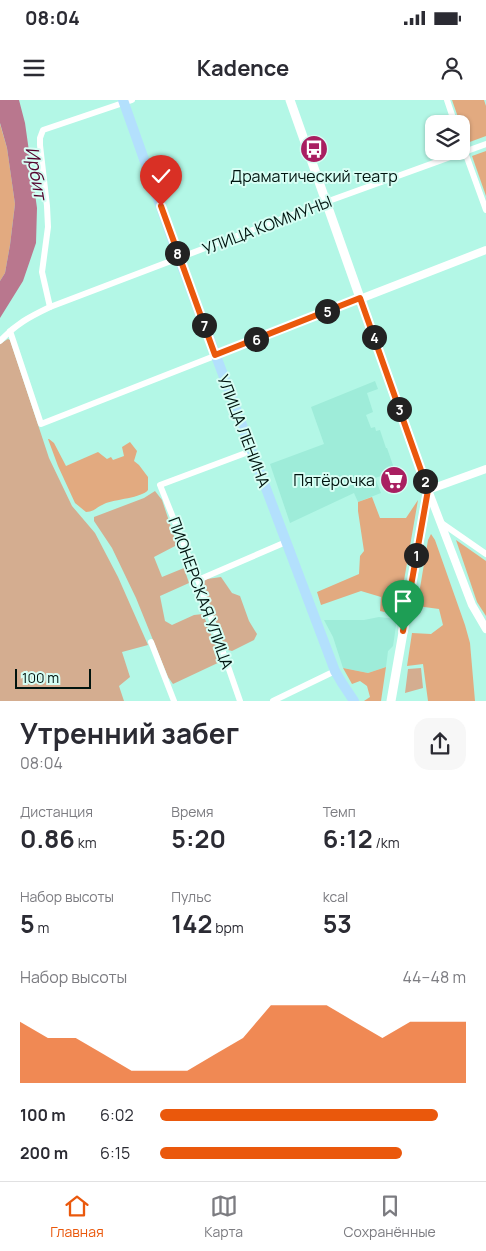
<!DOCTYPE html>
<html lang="ru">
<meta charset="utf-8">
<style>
body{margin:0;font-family:Manrope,sans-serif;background:#f7f7f7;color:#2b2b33;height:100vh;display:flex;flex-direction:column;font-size:19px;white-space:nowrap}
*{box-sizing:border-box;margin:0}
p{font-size:16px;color:#7c7c81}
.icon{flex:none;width:28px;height:28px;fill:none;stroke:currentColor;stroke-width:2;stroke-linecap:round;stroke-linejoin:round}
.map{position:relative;height:601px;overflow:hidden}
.details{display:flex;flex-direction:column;background:#fff;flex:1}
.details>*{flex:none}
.controls{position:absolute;left:425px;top:15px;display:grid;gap:10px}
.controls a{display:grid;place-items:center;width:45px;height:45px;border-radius:10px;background:#fff;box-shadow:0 1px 4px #0004;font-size:25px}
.scale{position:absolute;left:15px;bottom:12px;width:76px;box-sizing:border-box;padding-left:5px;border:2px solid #00140f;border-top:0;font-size:14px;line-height:18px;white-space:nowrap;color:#00140f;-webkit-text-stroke:4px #d7fef4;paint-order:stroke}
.pin{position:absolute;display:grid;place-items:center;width:42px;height:42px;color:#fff;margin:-51px -21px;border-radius:50% 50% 50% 0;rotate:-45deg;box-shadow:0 0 5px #0007}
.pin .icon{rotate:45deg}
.km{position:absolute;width:25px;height:25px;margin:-12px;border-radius:50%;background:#222;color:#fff;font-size:14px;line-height:25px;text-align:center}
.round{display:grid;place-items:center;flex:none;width:52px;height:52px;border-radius:15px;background:#f7f7f7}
.headline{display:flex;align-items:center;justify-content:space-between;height:85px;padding:0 20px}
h1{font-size:28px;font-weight:700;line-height:38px}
.stats{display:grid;grid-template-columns:repeat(3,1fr);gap:8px;height:85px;padding:5px 20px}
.stats div{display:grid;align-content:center}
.stats b{font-size:25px;font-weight:700}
.stats small{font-size:14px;font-weight:400}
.stats p{font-size:14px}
.chart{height:140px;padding:10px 20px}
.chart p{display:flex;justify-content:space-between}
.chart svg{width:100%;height:90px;margin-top:5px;fill:#ea580c;opacity:.7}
ul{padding:0 20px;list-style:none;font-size:16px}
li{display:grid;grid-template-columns:80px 60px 1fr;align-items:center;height:38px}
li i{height:12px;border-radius:6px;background:#ea580c}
.status{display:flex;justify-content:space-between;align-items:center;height:35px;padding:0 25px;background:#fff;direction:ltr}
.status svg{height:14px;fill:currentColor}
header{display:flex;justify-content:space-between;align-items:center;height:65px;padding:0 20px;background:#fff;font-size:22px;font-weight:700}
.tab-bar{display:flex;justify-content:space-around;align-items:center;height:70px;border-top:1px solid #e1e1e2;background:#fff;font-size:14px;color:#7c7c81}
.tab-bar a{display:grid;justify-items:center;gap:2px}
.tab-bar .on{color:#ea580c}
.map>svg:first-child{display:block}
.built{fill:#9eecd9}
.green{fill:#d4ad90}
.forest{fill:#e2aa80}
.water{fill:#b9778e}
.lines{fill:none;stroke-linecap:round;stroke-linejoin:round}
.minor{stroke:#fff;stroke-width:6}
.tertiary{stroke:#fff;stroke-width:8}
.secondary{stroke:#fff;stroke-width:9}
.primary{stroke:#b3e0fd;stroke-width:10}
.route-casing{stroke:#fff;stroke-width:10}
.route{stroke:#ea580c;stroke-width:6}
.labels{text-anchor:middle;stroke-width:4;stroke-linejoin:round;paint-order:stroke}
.poi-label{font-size:16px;fill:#00140f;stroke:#d7fef4}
.street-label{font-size:16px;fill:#00140f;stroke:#d7fef4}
.water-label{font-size:18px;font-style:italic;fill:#54022c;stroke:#d7fef4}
</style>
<div class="status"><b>08:04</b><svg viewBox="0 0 49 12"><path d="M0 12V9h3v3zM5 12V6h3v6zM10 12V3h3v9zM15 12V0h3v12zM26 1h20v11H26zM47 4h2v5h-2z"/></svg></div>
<header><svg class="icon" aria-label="menu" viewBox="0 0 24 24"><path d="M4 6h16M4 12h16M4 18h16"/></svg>Kadence<svg class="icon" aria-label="person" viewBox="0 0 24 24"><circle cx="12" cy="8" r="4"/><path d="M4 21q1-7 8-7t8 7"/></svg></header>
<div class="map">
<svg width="486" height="601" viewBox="0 0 486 601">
<rect width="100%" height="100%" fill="#b3f7e6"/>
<g class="built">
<path d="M375 281 378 289 367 293 373 312 366 315 371 328 375 327 376 331 380 330 386 348H387L395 371 375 378 381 393 358 402 354 393 290 423 270 364 324 344 311 307Z"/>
<path d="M379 517 397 519 393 546 388 551 386 567 368 573 343 568 333 537 324 520H364Z"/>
</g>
<g class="green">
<path d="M8 239 10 240 49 358 72 406 95 433 118 477 148 545 122 552 130 577 119 586 124 601H0V244Z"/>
<path d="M155 391 162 400 177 445 154 457 162 477 184 468 189 483 160 496 165 521 172 525 194 515 203 514 222 561 173 584 168 577 136 498 112 448 94 421V417L144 398Z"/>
<path d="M221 477 232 493 240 496 249 521 257 534 254 540 232 551 228 550 221 540 202 487 203 482 207 479Z"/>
<path d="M421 568 423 588 405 593 408 569Z"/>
</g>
<g class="forest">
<path d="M452 0H484L486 6V36L467 43Z"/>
<path d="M0 24 7 48 15 104 10 145 5 173 0 181Z"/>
<path d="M486 51V96L472 56Z"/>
<path d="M48 339H49L54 343 66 366 98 352 107 359 111 357 113 360 124 356 122 347 130 342 137 351 134 361 139 365 148 377V390C142 398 115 399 104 404 95 408 96 411 86 412L75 403 58 366Z"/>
<path d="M372 397 380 418H406L418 400 398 515 380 511 381 497 361 491 321 505 317 492 359 474 360 456 364 451 358 411V402Z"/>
<path d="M431 434 435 440 465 525 470 543 475 601H428L423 564 407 566 412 533 431 534 443 525 439 509 417 506 428 440Z"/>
<path d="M456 440 486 461V516L477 502Z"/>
<path d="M386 567 381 601H364L370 597 367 586 360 581 352 584 343 568 368 573Z"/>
</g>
<path class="water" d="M0 0H19L25 23 37 108 36 143 23 181 0 218V181L5 173 10 145 15 104 7 48 0 23Z"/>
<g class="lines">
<g class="minor">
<path d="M447 0 455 24"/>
<path d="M461 41 486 110"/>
<path d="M50 207 42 172 48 127 47 106 40 45V38L43 30 132 0"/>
<path d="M10 231 41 324 360 199"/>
<path d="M0 241C16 224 29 217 50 207L326 102 486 44"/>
<path d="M440 422 486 454"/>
<path d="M198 480 286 442"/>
<path d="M151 542 174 601"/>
<path d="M240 601 198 480 160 385 251 351"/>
<path d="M273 601 335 571"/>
</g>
<g class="tertiary">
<path d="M360 199 486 150"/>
<path d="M486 369 428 390 472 505 486 529"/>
</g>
<path class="secondary" d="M290 0 428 390 391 601"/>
<path class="primary" d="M123 0 179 158 335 571 342 583 354 601"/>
</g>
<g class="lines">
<g class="route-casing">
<path id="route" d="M161 106 215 255 360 198 428 390 403 531"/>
</g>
<use href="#route" class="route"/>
</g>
<defs>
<g id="bus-disc" transform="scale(1.4375)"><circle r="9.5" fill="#a91f61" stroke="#d7fef4"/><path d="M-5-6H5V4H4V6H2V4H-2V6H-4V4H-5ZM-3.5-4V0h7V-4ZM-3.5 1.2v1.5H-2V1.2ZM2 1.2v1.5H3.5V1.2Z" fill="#fff"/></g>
<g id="supermarket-disc" transform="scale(1.4375)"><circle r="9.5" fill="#a91f61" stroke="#d7fef4"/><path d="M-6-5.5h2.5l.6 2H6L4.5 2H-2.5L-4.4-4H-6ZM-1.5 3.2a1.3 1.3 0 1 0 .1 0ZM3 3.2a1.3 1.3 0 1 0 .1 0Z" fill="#fff"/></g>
</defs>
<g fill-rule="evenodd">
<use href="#bus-disc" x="314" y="49"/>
<use href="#supermarket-disc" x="394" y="380"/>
</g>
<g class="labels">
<g class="poi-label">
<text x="314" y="82">Драматический театр</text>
<text x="375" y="386" text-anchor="end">Пятёрочка</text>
</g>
<g class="street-label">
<text transform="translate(267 125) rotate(-21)" y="6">УЛИЦА КОММУНЫ</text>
<text transform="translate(244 331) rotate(69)" y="6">УЛИЦА ЛЕНИНА</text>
<text transform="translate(201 493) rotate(70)" y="6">ПИОНЕРСКАЯ УЛИЦА</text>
</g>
<g class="water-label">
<text transform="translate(36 73) rotate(80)" y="6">Ирбит</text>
</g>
</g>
</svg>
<div class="controls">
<a><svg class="icon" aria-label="layers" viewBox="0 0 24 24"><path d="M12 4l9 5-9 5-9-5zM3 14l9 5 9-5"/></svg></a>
</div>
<div class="scale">100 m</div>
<div class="pin" style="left:403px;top:531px;background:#1e9e55"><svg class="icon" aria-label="arrive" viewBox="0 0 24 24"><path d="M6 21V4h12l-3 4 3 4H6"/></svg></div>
<div class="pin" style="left:161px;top:106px;background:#d93025"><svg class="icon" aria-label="check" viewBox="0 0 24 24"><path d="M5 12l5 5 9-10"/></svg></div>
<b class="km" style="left:416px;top:455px">1</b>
<b class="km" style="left:425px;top:381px">2</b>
<b class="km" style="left:399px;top:309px">3</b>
<b class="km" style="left:374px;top:237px">4</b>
<b class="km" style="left:327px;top:211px">5</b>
<b class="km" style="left:256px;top:239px">6</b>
<b class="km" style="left:204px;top:225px">7</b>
<b class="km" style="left:177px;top:153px">8</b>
</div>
<section class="details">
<div class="headline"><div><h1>Утренний забег</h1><p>08:04</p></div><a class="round"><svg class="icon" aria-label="share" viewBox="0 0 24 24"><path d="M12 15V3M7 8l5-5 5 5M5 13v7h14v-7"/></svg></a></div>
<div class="stats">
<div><p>Дистанция</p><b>0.86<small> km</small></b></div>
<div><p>Время</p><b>5:20</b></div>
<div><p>Темп</p><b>6:12<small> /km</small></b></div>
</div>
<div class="stats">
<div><p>Набор высоты</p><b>5<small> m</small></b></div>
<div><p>Пульс</p><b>142<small> bpm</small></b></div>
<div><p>kcal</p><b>53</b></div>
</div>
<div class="chart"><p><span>Набор высоты</span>44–48 m</p>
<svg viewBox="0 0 160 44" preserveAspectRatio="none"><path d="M0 44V14L10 22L20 22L30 30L40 38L50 38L60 38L70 30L80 22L90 6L100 6L110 6L120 14L130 22L140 14L150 14L160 14V44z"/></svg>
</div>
<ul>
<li><b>100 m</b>6:02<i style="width:91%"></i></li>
<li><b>200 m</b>6:15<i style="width:79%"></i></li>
</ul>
</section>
<nav class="tab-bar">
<a class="on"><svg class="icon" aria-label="home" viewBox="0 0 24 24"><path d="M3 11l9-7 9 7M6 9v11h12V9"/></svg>Главная</a>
<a><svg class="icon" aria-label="map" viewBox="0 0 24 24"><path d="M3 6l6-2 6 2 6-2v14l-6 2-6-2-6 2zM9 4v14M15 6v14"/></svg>Карта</a>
<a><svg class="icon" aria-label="saved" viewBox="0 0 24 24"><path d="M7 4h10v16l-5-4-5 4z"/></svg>Сохранённые</a>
</nav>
